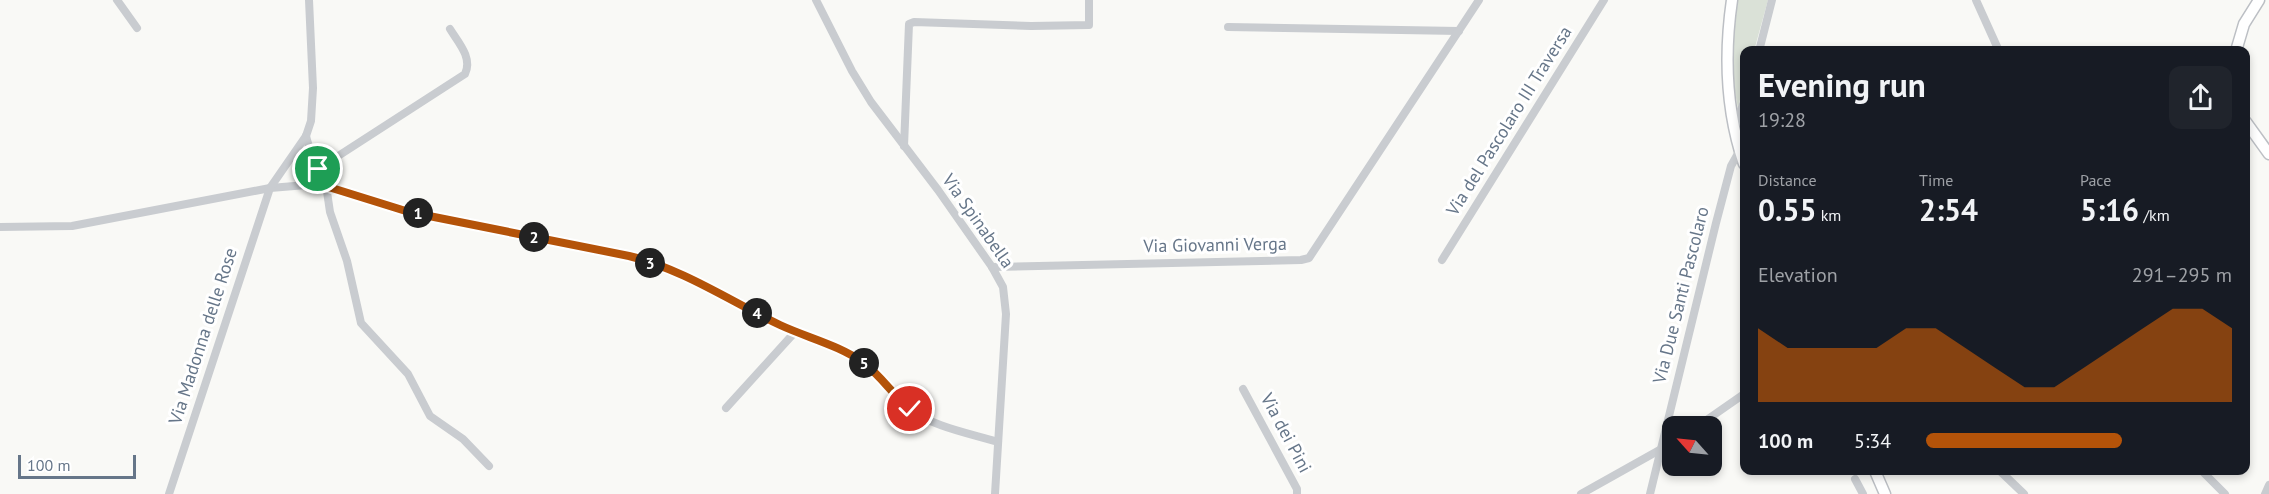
<!DOCTYPE html>
<meta charset="utf-8">
<style>
body{margin:0;font-family:"PT Sans",sans-serif;background:#20242c;color:#f1f3f6;height:100vh;display:flex;flex-direction:column;font-size:22px;white-space:nowrap}
*{box-sizing:border-box;margin:0}
p{font-size:20px;color:#9ea1a6}
.icon{flex:none;width:33px;height:33px;fill:none;stroke:currentColor;stroke-width:2;stroke-linecap:round;stroke-linejoin:round}
.map{position:relative;flex:1;overflow:hidden}
.sheet{position:absolute;left:1740px;top:46px;width:510px;height:429px;display:flex;flex-direction:column;background:#171b24;border-radius:12px;box-shadow:0 3px 9px #0003}
.sheet>*{flex:none}
.needle{width:39px;rotate:297deg}
.fabs{position:absolute;left:1662px;top:416px;display:grid;gap:12px}
.fabs a{display:grid;place-items:center;width:60px;height:60px;border-radius:12px;background:#171b24;box-shadow:0 3px 9px #0003;font-size:30px}
.scale{position:absolute;left:18px;bottom:15px;width:118px;box-sizing:border-box;padding-left:6px;border:3px solid #667689;border-top:0;font-size:16px;line-height:21px;white-space:nowrap;color:#667689;-webkit-text-stroke:4px #fff;paint-order:stroke}
.pin{position:absolute;display:grid;place-items:center;width:51px;height:51px;color:#fff;margin:-26px;border:3px solid #fff;border-radius:50%;box-shadow:0 2px 6px #0007}
.km{position:absolute;width:30px;height:30px;margin:-15px;border-radius:50%;background:#222;color:#fff;font-size:16px;line-height:30px;text-align:center}
.round{display:grid;place-items:center;flex:none;width:63px;height:63px;border-radius:12px;background:#20242c}
.headline{display:flex;align-items:center;justify-content:space-between;height:102px;padding:0 18px}
h1{font-size:33px;font-weight:600;line-height:45px}
.metrics{display:grid;grid-template-columns:repeat(3,1fr);gap:9px;height:102px;padding:6px 18px}
.metrics div{display:grid;align-content:center}
.metrics b{font-size:30px;font-weight:600}
.metrics small{font-size:16px;font-weight:400}
.metrics p{font-size:16px}
.chart{height:168px;padding:12px 18px}
.chart p{display:flex;justify-content:space-between}
.chart svg{width:100%;height:108px;margin-top:6px;fill:#b45309;opacity:.7}
ul{padding:0 18px;list-style:none;font-size:20px}
li{display:grid;grid-template-columns:96px 72px 1fr;align-items:center;height:45px}
li i{height:15px;border-radius:8px;background:#b45309}
.map>svg:first-child{display:block}
.green{fill:#dae1d7}
.lines{fill:none;stroke-linecap:round;stroke-linejoin:round}
.major-casing{stroke:#bcbfc4;stroke-width:13}
.minor{stroke:#c9ccd0;stroke-width:8}
.major{stroke:#fff;stroke-width:10}
.route-casing{stroke:#fff;stroke-width:12}
.route{stroke:#b45309;stroke-width:8}
.labels{text-anchor:middle;stroke-width:6;stroke-linejoin:round;paint-order:stroke}
.street-label{font-size:18px;fill:#667689;stroke:#fff}
</style>
<div class="map">
<svg width="2269" height="494" viewBox="0 0 2269 494">
<rect width="100%" height="100%" fill="#f9f9f6"/>
<path class="green" d="M1738 0H1768L1754 51H1744V83L1738 108C1730 72 1733 36 1738 0Z"/>
<g class="lines">
<g class="major-casing">
<g id="major">
<path d="M1732 0C1724 55 1726 111 1744 164"/>
<path d="M2236 51 2244 24 2259 0"/>
<path d="M2246 122 2269 154"/>
<path d="M1875 471 1885 494"/>
</g>
</g>
<g class="minor">
<path d="M117 0 137 28"/>
<path d="M816 0 852 71 871 102 938 190 992 267 1003 287 1006 314 995 494"/>
<path d="M1976 0 1999 51"/>
<path d="M1228 27 1459 31"/>
<path d="M1759 51 1772 0"/>
<path d="M1734 128 1744 102"/>
<path d="M306 136C310 153 318 167 319 184"/>
<path d="M904 146 909 24 914 22 1031 26 1089 25V0"/>
<path d="M318 169 465 74C473 58 458 42 450 29"/>
<path d="M326 185 330 212 347 261 361 323 408 374 430 416 463 439 489 466"/>
<path d="M0 227 72 226 270 188 319 184 409 212 629 257C683 269 730 301 779 325 805 337 834 344 859 360 879 372 890 393 908 408 933 427 968 433 998 442"/>
<path d="M1442 260 1604 0"/>
<path d="M992 267 1301 260 1309 258 1479 0"/>
<path d="M1243 389 1297 489V494"/>
<path d="M726 408 795 332"/>
<path d="M1698 426 1744 394"/>
<path d="M2000 471 2024 494"/>
<path d="M2202 471 2225 494"/>
<path d="M1855 479 1863 494"/>
<path d="M169 494 270 188 306 136 311 121 313 88 309 0"/>
<path d="M1581 494 1672 443"/>
<path d="M1650 494 1716 223 1731 166 1740 150"/>
<path d="M2265 494 2269 485"/>
</g>
<use href="#major" class="major"/>
</g>
<g class="lines">
<g class="route-casing">
<path id="route" d="M318 169 319 184 409 212 629 256C683 269 730 301 780 325 808 338 839 345 864 363 881 376 893 395 910 409"/>
</g>
<use href="#route" class="route"/>
</g>
<g class="labels">
<g class="street-label">
<text transform="translate(1509 121) rotate(-58)" y="6">Via del Pascolaro III Traversa</text>
<text transform="translate(978 221) rotate(55)" y="6">Via Spinabella</text>
<text transform="translate(1215 245) rotate(-1)" y="6">Via Giovanni Verga</text>
<text transform="translate(1681 295) rotate(-76)" y="6">Via Due Santi Pascolaro</text>
<text transform="translate(203 336) rotate(-72)" y="6">Via Madonna delle Rose</text>
<text transform="translate(1286 433) rotate(62)" y="6">Via dei Pini</text>
</g>
</g>
</svg>
<div class="fabs">
<a><svg class="needle" viewBox="-14 -14 28 28"><path d="M0-13l5 13h-10z" fill="#e53935"/><path d="M0 13l5-13h-10z" fill="#9ea1a6"/></svg></a>
</div>
<div class="scale">100 m</div>
<div class="pin" style="left:318px;top:169px;background:#1e9e55"><svg class="icon" aria-label="arrive" viewBox="0 0 24 24"><path d="M6 21V4h12l-3 4 3 4H6"/></svg></div>
<div class="pin" style="left:910px;top:409px;background:#d93025"><svg class="icon" aria-label="check" viewBox="0 0 24 24"><path d="M5 12l5 5 9-10"/></svg></div>
<b class="km" style="left:418px;top:213px">1</b>
<b class="km" style="left:534px;top:237px">2</b>
<b class="km" style="left:650px;top:263px">3</b>
<b class="km" style="left:757px;top:313px">4</b>
<b class="km" style="left:864px;top:363px">5</b>
<section class="sheet">
<div class="headline"><div><h1>Evening run</h1><p>19:28</p></div><a class="round"><svg class="icon" aria-label="share" viewBox="0 0 24 24"><path d="M12 15V3M7 8l5-5 5 5M5 13v7h14v-7"/></svg></a></div>
<div class="metrics">
<div><p>Distance</p><b>0.55<small> km</small></b></div>
<div><p>Time</p><b>2:54</b></div>
<div><p>Pace</p><b>5:16<small> /km</small></b></div>
</div>
<div class="chart"><p><span>Elevation</span>291–295 m</p>
<svg viewBox="0 0 160 44" preserveAspectRatio="none"><path d="M0 44V14L10 22L20 22L30 22L40 22L50 14L60 14L70 22L80 30L90 38L100 38L110 30L120 22L130 14L140 6L150 6L160 14V44z"/></svg>
</div>
<ul>
<li><b>100 m</b>5:34<i style="width:64%"></i></li>
</ul>
</section>
</div>
